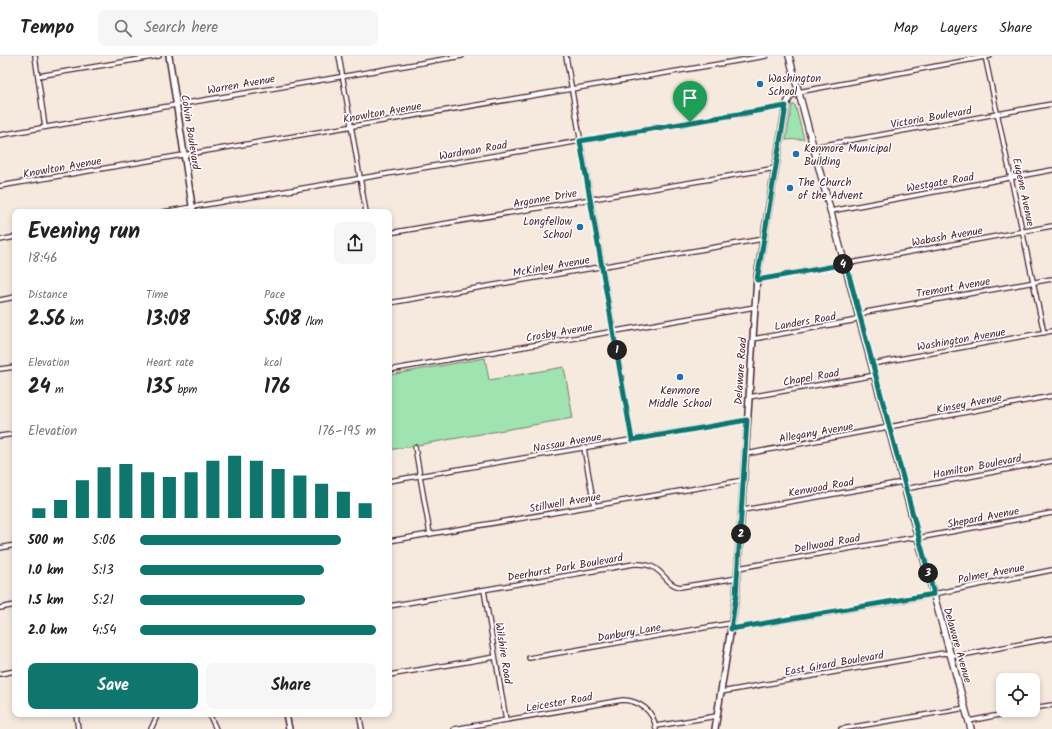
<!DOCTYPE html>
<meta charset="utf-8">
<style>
body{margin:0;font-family:Kalam,sans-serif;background:#f6f6f6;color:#222;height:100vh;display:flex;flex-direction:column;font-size:15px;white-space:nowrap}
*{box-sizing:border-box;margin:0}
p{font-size:13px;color:#767676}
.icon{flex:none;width:22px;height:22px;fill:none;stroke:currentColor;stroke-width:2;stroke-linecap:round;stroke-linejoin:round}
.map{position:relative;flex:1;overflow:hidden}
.sheet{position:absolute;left:12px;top:153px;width:380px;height:508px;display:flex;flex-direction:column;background:#fff;border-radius:8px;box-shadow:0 2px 6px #0003}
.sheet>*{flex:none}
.fabs{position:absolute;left:996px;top:617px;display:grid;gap:8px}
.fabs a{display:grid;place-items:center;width:44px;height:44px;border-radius:8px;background:#fff;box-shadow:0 2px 6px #0003;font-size:20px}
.pin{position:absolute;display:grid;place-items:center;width:34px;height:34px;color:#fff;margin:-41px -17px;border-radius:50% 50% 50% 0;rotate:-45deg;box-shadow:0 0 4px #0007}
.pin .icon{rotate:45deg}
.km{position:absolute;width:20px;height:20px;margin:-10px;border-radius:50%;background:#222;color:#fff;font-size:11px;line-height:20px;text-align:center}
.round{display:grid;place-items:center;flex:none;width:42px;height:42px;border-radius:8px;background:#f6f6f6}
.headline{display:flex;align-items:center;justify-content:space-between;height:68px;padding:0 16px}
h1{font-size:22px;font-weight:600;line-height:30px}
.figures{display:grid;grid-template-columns:repeat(3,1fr);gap:6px;height:68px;padding:4px 16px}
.figures div{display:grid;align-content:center}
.figures b{font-size:20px;font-weight:600}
.figures small{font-size:11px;font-weight:400}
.figures p{font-size:11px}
.chart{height:112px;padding:8px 16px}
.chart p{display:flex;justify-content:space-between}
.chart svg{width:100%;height:72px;margin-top:4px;stroke:#0f766e;stroke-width:6}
.button{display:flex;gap:8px;margin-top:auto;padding:8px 16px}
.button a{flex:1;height:46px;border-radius:8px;background:#0f766e;color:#fff;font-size:16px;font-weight:600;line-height:46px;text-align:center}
.button a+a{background:#f6f6f6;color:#222}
ul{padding:0 16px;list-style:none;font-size:13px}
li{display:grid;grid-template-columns:64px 48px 1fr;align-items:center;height:30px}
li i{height:10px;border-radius:5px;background:#0f766e}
header{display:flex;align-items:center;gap:24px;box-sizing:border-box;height:56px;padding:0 20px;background:#fff;border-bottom:1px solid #e0e0e0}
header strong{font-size:19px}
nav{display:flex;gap:22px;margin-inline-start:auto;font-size:14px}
.search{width:280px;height:36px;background:#f6f6f6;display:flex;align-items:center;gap:10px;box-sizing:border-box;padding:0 14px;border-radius:8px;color:#767676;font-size:15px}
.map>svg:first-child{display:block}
.green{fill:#9ee3b0;stroke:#74816e}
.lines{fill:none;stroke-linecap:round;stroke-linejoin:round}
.street-casing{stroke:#4a1f2b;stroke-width:6}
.secondary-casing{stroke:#4a1f2b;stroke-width:8}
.primary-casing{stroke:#4a1f2b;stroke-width:8}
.street{stroke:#fff;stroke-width:3.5}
.secondary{stroke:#fff;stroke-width:5}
.primary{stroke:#fff;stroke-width:5.5}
.route-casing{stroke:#fff;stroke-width:8}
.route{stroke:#0f766e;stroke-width:5}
.poi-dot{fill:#1f6fb2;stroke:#fff;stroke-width:1.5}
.labels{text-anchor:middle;stroke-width:3;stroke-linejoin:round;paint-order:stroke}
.poi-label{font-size:11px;fill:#4a1f2b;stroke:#fff;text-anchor:start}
.street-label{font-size:11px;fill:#4a1f2b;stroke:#fff}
</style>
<header>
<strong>Tempo</strong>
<div class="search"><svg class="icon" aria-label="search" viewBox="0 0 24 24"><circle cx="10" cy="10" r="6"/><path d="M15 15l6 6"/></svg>Search here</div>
<nav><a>Map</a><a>Layers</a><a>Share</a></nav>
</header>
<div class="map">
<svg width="1052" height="673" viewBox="0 0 1052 673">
<rect width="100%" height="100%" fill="#f6eade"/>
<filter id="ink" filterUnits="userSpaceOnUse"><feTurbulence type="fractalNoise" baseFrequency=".025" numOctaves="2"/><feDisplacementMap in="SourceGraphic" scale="8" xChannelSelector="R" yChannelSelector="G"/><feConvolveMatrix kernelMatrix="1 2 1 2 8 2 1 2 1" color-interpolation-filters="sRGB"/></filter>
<g filter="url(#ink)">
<g class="green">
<path d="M792 49H795L804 83 786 84Z"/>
<path d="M485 302 489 324 564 311 573 362 389 394V319Z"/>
</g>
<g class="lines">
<g class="street-casing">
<g id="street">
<path d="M35 0 45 71"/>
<path d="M339 0 366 156"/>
<path d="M566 0 632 384"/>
<path d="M985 0 1044 277"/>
<path d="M38 20 159 0"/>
<path d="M798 36 990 0"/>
<path d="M0 79 462 0"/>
<path d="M813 91 1052 48"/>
<path d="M0 130 766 0"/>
<path d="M831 155 1052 114"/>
<path d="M163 156 786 50"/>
<path d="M389 177 776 112"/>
<path d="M0 184 15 181"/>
<path d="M757 224 1052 170"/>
<path d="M0 244 15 241"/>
<path d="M389 247 763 183"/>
<path d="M753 283 852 265 866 256 1052 223"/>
<path d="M872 308 1052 275"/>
<path d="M0 313 15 311"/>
<path d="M389 314 755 251"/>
<path d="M749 341 876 319"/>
<path d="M0 380 15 378"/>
<path d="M415 391 430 478"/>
<path d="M584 392 594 450"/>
<path d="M746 398 1052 340"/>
<path d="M389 425 747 364"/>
<path d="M905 433 1052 405"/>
<path d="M743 454 903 426"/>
<path d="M389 485 744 424"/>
<path d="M0 492 15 489"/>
<path d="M738 512 910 482H918L1052 457"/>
<path d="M484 534 506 664"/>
<path d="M389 550 634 508C664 506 662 528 680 531L738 522"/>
<path d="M0 552 15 549"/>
<path d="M731 573 909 543 1052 514"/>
<path d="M529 602 732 567"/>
<path d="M0 618 15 615"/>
<path d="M389 619 495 601"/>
<path d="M721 636 938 598 944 597 957 600 1052 582"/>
<path d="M1033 652 1052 649"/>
<path d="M76 658 78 673"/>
<path d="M209 658 216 673"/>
<path d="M359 658 362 673"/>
<path d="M969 665 1024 654"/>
<path d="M656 670 717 660"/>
<path d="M151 673 158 658"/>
<path d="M454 673 623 644C640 645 654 655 656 673"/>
<path d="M841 673 966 652"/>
</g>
</g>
<g class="secondary-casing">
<g id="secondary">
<path d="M169 0 193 156"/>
<path d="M286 658 289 673"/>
<path d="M715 673 736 540 757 221 786 50 790 40 798 36"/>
</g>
</g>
<g class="primary-casing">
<path id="primary" d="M789 0 918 482 971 673"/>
</g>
<use href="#street" class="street"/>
<use href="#secondary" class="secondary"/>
<use href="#primary" class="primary"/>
</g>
</g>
<g class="lines" filter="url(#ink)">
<g class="route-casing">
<path id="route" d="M786 50 757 224 846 208 934 538 731 573 736 540 747 364 632 384 580 85Z"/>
</g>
<use href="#route" class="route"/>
</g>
<g class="poi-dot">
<circle cx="760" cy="28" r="4"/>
<circle cx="796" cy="98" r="4"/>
<circle cx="790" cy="132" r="4"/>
<circle cx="580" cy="171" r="4"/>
<circle cx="680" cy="321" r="4"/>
</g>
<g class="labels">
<g class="poi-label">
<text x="768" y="26">Washington<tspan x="768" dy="13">School</tspan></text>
<text x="804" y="96">Kenmore Municipal<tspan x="804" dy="13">Building</tspan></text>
<text x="798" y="130">The Church<tspan x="798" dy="13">of the Advent</tspan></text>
<text x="572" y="169" text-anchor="end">Longfellow<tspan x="572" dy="13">School</tspan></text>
<text x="680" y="338" text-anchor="middle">Kenmore<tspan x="680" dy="13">Middle School</tspan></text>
</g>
<g class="street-label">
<text transform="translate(241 28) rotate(-10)" y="4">Warren Avenue</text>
<text transform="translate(382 56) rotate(-10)" y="4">Knowlton Avenue</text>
<text transform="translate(931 61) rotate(-10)" y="4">Victoria Boulevard</text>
<text transform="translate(191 76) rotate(81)" y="4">Colvin Boulevard</text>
<text transform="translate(473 94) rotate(-10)" y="4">Wardman Road</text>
<text transform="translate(62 111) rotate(-10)" y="4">Knowlton Avenue</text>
<text transform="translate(940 126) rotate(-10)" y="4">Westgate Road</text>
<text transform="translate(1024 136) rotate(78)" y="4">Eugene Avenue</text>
<text transform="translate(545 142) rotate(-10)" y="4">Argonne Drive</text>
<text transform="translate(947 180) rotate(-10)" y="4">Wabash Avenue</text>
<text transform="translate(551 210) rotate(-10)" y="4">McKinley Avenue</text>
<text transform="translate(953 231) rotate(-10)" y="4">Tremont Avenue</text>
<text transform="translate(805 265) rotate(-10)" y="4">Landers Road</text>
<text transform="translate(559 276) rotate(-10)" y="4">Crosby Avenue</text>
<text transform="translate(961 283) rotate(-10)" y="4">Washington Avenue</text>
<text transform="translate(740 315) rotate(-86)" y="4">Delaware Road</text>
<text transform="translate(811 321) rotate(-10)" y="4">Chapel Road</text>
<text transform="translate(969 347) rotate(-11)" y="4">Kinsey Avenue</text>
<text transform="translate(816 376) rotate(-10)" y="4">Allegany Avenue</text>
<text transform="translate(567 386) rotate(-10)" y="4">Nassau Avenue</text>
<text transform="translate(977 410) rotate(-11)" y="4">Hamilton Boulevard</text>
<text transform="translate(821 431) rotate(-10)" y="4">Kenwood Road</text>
<text transform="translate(565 446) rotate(-10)" y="4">Stillwell Avenue</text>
<text transform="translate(983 461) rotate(-11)" y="4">Shepard Avenue</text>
<text transform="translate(827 487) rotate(-10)" y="4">Dellwood Road</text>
<text transform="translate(565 511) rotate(-10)" y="4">Deerhurst Park Boulevard</text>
<text transform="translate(991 517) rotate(-11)" y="4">Palmer Avenue</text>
<text transform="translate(629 576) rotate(-10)" y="4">Danbury Lane</text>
<text transform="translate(958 589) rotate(74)" y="4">Delaware Avenue</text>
<text transform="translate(504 597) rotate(81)" y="4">Wilshire Road</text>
<text transform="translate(834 607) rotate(-10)" y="4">East Girard Boulevard</text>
<text transform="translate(559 646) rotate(-10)" y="4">Leicester Road</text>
</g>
</g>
</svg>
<div class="fabs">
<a><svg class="icon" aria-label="locate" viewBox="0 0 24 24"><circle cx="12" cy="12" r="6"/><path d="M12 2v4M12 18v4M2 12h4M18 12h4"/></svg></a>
</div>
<div class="pin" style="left:690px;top:66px;background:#1e9e55"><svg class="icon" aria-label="arrive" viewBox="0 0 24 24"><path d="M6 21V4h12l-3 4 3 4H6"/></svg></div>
<b class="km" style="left:617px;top:294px">1</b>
<b class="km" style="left:741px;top:478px">2</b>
<b class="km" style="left:928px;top:517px">3</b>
<b class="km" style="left:843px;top:208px">4</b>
<section class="sheet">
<div class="headline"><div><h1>Evening run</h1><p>18:46</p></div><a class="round"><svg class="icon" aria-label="share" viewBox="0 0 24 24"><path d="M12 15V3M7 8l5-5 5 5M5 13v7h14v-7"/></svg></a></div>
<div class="figures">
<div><p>Distance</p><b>2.56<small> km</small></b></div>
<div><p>Time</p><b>13:08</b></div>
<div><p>Pace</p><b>5:08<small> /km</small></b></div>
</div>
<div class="figures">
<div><p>Elevation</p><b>24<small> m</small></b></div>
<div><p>Heart rate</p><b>135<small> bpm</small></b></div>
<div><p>kcal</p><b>176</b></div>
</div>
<div class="chart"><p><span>Elevation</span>176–195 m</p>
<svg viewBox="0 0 160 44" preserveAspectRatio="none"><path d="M5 44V38M15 44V33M25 44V21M35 44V13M45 44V11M55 44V16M65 44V19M75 44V16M85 44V9M95 44V6M105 44V9M115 44V14M125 44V18M135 44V23M145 44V28M155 44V35"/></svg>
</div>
<ul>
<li><b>500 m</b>5:06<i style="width:85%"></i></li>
<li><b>1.0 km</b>5:13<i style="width:78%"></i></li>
<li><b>1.5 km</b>5:21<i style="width:70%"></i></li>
<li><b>2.0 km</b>4:54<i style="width:100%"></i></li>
</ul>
<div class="button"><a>Save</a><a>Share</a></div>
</section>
</div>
